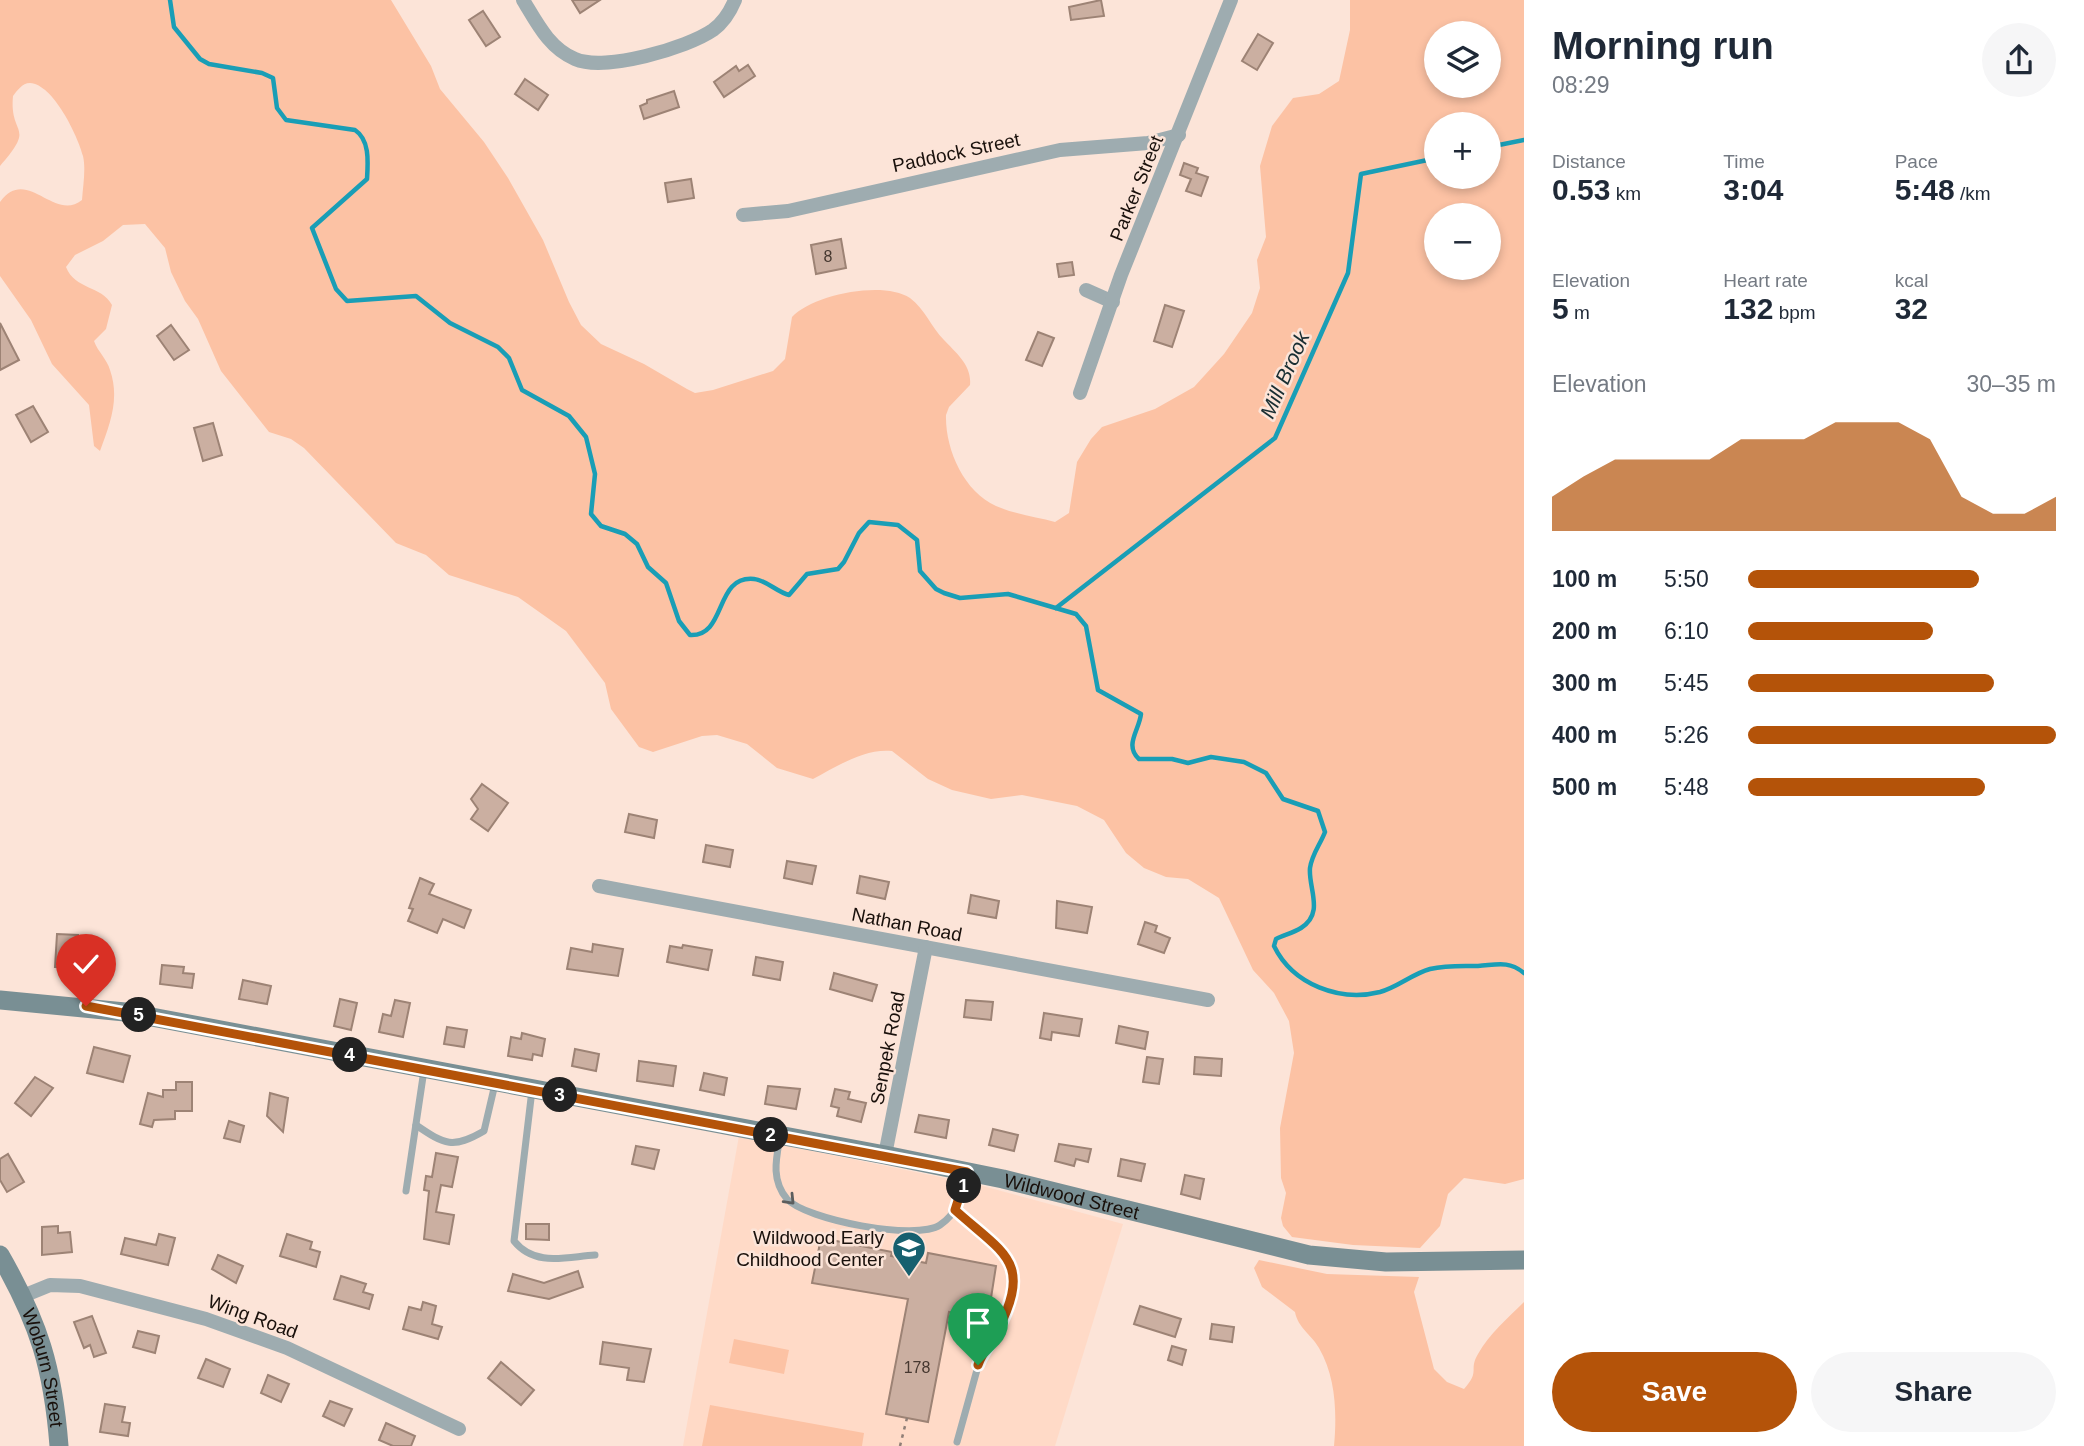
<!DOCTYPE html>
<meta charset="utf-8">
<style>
body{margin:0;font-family:Helvetica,sans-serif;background:#f6f6f7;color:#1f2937;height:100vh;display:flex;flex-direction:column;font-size:26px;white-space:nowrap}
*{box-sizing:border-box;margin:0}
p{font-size:23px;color:#747a83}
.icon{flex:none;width:38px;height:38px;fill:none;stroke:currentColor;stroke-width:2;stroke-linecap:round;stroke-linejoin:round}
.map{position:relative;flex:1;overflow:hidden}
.sheet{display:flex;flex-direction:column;background:#fff;width:560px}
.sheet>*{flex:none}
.tools{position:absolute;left:1424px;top:21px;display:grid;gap:14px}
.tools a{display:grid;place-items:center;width:77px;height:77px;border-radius:50%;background:#fff;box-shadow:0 4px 10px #0003;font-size:35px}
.pin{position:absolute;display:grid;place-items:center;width:60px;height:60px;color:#fff;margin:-72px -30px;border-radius:50% 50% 50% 0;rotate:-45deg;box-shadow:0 0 7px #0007}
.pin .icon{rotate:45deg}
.km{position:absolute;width:35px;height:35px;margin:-18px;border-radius:50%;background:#222;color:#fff;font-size:19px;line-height:35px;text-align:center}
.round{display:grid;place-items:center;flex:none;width:74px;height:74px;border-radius:37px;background:#f6f6f7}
.summary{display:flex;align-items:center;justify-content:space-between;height:119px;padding:0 28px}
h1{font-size:38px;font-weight:600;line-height:52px}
.metrics{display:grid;grid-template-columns:repeat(3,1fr);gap:10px;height:119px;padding:7px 28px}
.metrics div{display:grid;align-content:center}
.metrics b{font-size:30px;font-weight:600}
.metrics small{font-size:19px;font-weight:400}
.metrics p{font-size:19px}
.chart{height:196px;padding:14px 28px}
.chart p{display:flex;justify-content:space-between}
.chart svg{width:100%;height:126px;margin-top:7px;fill:#b45309;opacity:.7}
.primary-button{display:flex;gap:14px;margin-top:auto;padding:14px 28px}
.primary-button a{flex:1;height:80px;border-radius:42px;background:#b45309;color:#fff;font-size:28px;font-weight:600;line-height:80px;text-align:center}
.primary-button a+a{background:#f6f6f7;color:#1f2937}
ul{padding:0 28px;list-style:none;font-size:23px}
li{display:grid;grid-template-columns:112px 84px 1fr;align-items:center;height:52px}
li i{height:18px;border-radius:9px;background:#b45309}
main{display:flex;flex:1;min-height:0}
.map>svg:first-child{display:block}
.built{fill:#ffdac7}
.green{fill:#fcc2a4;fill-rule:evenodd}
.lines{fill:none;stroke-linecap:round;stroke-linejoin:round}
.stream{stroke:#199eb6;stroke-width:4.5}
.building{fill:#cbafa1;stroke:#9d8375;stroke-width:2}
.path{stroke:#907f77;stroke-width:2.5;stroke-dasharray:3.5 5;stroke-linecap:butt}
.lane{stroke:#9eacb0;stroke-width:7}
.street{stroke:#9eacb0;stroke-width:14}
.secondary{stroke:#798f94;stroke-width:19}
.oneway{stroke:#5c5e5e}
.route-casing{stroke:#fff;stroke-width:14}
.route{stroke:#b45309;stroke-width:9}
.labels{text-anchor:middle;stroke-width:5;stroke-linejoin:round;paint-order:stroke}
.number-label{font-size:16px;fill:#463830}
.street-label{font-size:19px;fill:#19100b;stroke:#fce4d8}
.poi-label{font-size:19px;fill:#19100b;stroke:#fce4d8;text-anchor:end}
.water-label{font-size:21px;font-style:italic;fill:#192e32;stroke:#fce4d8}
</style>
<main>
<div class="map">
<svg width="1524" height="1446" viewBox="0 0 1524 1446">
<rect width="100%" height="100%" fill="#fce4d8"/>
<path class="built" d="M739 1136 979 1185 1123 1224 1055 1446H683Z"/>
<g class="green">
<path d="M0 0H391L431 66 440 89 484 142 508 178 543 240 569 302 581 325 601 344 644 364 687 389 695 393 713 390 773 371 785 359 792 317C812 295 883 280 910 298 925 309 931 327 944 340 956 353 972 365 970 385L949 407 946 415C945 449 964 492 996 506 1014 514 1036 517 1055 522L1069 513 1077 462 1091 439 1102 427 1155 409 1194 387 1224 354 1252 313 1260 288 1257 260 1266 237 1260 166 1272 126 1293 98 1319 94 1339 81 1350 30V0H1524V1179L1505 1184 1464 1178 1448 1194 1440 1226 1420 1248 1353 1245 1292 1237 1283 1226 1281 1218 1286 1193 1281 1178 1280 1128 1294 1053 1289 1021 1274 993 1253 970 1219 898 1188 879 1166 877 1144 868 1126 853 1104 820 1077 806 1022 795 991 799 952 790 928 779 892 751C864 748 836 767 813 779L777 768 747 744 717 735 702 736 653 752 639 747 611 709 605 683 566 631 518 597 449 575 426 555 396 543 304 448 291 439 269 432 221 371 198 319 185 301 171 272 165 248 145 224 123 225 103 241 75 255 66 267C75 290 101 285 112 305L106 329 94 341C98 352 107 359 110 370 120 399 110 424 100 451L94 446 89 405 52 364 31 320 0 276V202C27 165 54 223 82 200 83 186 86 169 83 156 78 136 53 84 30 83 22 83 17 91 13 96 9 137 37 124 0 166ZM1437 33H1489V86H1437ZM1437 124H1489V177H1437ZM1437 215H1489V268H1437Z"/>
<path d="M1259 1260 1327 1274 1419 1277 1414 1292 1434 1369 1447 1382 1464 1389C1481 1370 1468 1371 1478 1354 1489 1334 1508 1318 1524 1302V1446H1334C1337 1414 1336 1377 1319 1348 1311 1334 1298 1328 1295 1312L1262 1287 1254 1268Z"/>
<path d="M734 1339 789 1350 784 1374 729 1363Z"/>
<path d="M710 1405 864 1433 862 1446H702Z"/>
</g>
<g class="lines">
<g class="stream">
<path d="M170 0 174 27 200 59 209 64 262 73 273 78 277 108 286 120 355 130C370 140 368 162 367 179L312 228 336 289 347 301 416 296 450 323 498 347 509 358 522 390 569 416 586 437 595 474 591 514 601 526 625 534 637 544 648 567 666 583 679 621 690 635C727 637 714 575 754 579 766 580 777 592 789 595L807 574 838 569 844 562 859 533 869 522 898 525 917 540 920 571 936 589 944 593 960 598 1008 594 1076 614 1086 626 1098 690 1141 714C1139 731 1124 745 1139 759H1172L1188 763 1211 757 1244 762 1266 773 1283 799 1318 811 1325 832C1320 845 1312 854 1310 868 1308 888 1325 913 1301 928 1293 933 1284 935 1276 939L1274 946C1293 985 1340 1002 1380 992 1398 987 1412 974 1430 969 1447 965 1461 966 1478 966 1496 965 1508 960 1524 973"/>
<path d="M1489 147 1524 140"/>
<path d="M1056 608 1275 438 1348 273 1361 174 1437 158"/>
</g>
</g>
<g class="building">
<path d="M572 0H600L580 13Z"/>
<path d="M1101 0 1104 16 1071 20 1069 7Z"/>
<path d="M483 11 500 37 486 46 469 20Z"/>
<path d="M1258 34 1273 43 1257 70 1242 61Z"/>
<path d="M748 65 755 76 724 97 714 82 736 66 739 71Z"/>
<path d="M525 79 548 95 538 110 515 94Z"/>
<path d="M674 91 679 107 644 119 640 106 647 103V100Z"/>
<path d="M1184 163 1198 168 1196 173 1208 177 1201 196 1186 191 1191 179 1180 175Z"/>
<path d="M691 179 694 198 668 202 665 183Z"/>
<path d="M841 239 846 268 816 274 811 245Z"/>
<path d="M1072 262 1074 275 1059 277 1057 264Z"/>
<path d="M1165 305 1184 311 1172 347 1154 341Z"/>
<path d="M0 323 19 360 0 370Z"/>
<path d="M171 325 189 350 174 360 157 336Z"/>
<path d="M1038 332 1054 338 1042 366 1026 360Z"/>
<path d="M33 406 48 432 31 442 16 415Z"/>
<path d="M213 423 222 455 203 461 194 428Z"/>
<path d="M482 784 508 803 488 831 471 819 478 809 471 799Z"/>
<path d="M629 814 657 820 654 838 625 832Z"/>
<path d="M706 845 733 850 730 867 703 862Z"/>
<path d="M787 861 816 866 812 884 784 878Z"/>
<path d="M860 876 889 882 885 899 857 893Z"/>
<path d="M420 878 434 884 429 894 471 910 464 928 443 919 437 933 408 921 413 909 409 908Z"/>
<path d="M971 895 999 901 996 918 968 913Z"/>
<path d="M1057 901 1092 907 1087 933 1056 928Z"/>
<path d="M1145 922 1157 926 1155 932 1170 938 1164 953 1138 944Z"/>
<path d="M57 934 78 935 76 968 55 967Z"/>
<path d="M593 944 623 949 618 976 567 969 571 948 592 952Z"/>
<path d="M683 945 712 950 708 970 667 962 670 946 682 948Z"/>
<path d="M756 957 783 962 780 980 753 975Z"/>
<path d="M162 965 184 967 183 973 194 974 192 988 160 984Z"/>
<path d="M834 973 877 985 872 1001 830 989Z"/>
<path d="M243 980 271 986 267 1004 239 999Z"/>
<path d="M340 999 357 1003 351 1030 334 1026Z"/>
<path d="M395 1000 410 1003 403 1037 379 1032 383 1014 391 1016Z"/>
<path d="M966 1000 993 1002 991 1020 964 1017Z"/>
<path d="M1044 1013 1082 1019 1079 1036 1052 1032 1051 1040 1040 1038Z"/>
<path d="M1119 1026 1148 1032 1145 1049 1116 1043Z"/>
<path d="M447 1027 467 1030 464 1047 444 1044Z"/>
<path d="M522 1033 545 1039 542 1056 533 1054 532 1060 508 1056 511 1037 521 1039Z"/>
<path d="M94 1047 130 1056 123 1082 87 1073Z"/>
<path d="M575 1049 599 1054 596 1071 572 1066Z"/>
<path d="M1147 1057 1163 1059 1159 1084 1143 1082Z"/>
<path d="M1195 1057 1222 1059 1221 1076 1194 1074Z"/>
<path d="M639 1061 676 1066 673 1086 637 1081Z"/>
<path d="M704 1073 727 1078 724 1095 700 1090Z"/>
<path d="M35 1077 53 1088 31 1116 15 1103Z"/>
<path d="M176 1082H192V1111H175V1119L154 1120 152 1127 140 1124 148 1093 163 1097V1090H176Z"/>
<path d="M768 1086 800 1089 796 1109 765 1104Z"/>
<path d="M835 1089 850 1092 848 1099 866 1103 861 1122 837 1116 839 1108 831 1106Z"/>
<path d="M270 1093 288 1098 283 1132 267 1116Z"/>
<path d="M919 1115 949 1120 946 1138 915 1132Z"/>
<path d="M229 1121 244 1126 240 1142 224 1138Z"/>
<path d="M993 1129 1018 1135 1014 1151 989 1145Z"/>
<path d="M1059 1144 1091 1149 1088 1162 1076 1159 1074 1166 1055 1161Z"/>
<path d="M636 1146 659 1150 654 1169 632 1164Z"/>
<path d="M436 1153 458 1157 452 1187 441 1185 436 1212 454 1215 449 1244 424 1239 429 1191 424 1190 426 1176 432 1177Z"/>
<path d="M8 1154 24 1182 7 1192 0 1180V1159Z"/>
<path d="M1121 1159 1145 1164 1141 1181 1118 1176Z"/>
<path d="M1185 1175 1204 1179 1200 1199 1181 1194Z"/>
<path d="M526 1224H549V1240L526 1239Z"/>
<path d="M58 1226V1233L70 1232 72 1252 42 1255V1227Z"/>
<path d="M159 1234 175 1238 168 1265 121 1254 125 1238 156 1245Z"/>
<path d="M287 1234 312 1242 310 1249 320 1252 316 1267 280 1256Z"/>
<path d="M821 1238 892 1252 891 1256 926 1263 928 1253 996 1266 991 1298 985 1297 982 1318 949 1312 928 1422 886 1414 908 1299 812 1283Z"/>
<path d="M218 1255 243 1266 236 1283 212 1269Z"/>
<path d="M578 1271 583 1287 549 1299 508 1291 513 1274 544 1283Z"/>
<path d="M341 1276 366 1284 363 1292 373 1295 369 1309 334 1299Z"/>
<path d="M423 1302 436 1306 432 1324 442 1327 438 1339 403 1329 409 1307 421 1310Z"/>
<path d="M1140 1306 1181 1319 1175 1337 1134 1324Z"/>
<path d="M92 1316 106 1353 94 1357 90 1345 84 1348 74 1322Z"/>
<path d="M1212 1324 1234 1327 1232 1342 1210 1339Z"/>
<path d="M138 1331 159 1336 155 1353 133 1347Z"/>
<path d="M603 1342 651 1349 644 1382 627 1380 629 1368 600 1364Z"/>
<path d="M1172 1346 1186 1350 1182 1365 1168 1360Z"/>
<path d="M206 1359 230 1369 223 1387 198 1378Z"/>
<path d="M501 1362 534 1390 521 1405 488 1378Z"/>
<path d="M268 1375 289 1384 281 1402 261 1393Z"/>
<path d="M330 1401 352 1409 344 1426 323 1416Z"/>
<path d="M105 1404 125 1407 122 1422 130 1423 128 1436 100 1432Z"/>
<path d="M386 1423 415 1436 411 1446H393L379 1440Z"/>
</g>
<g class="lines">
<path class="path" d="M900 1446 907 1418"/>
<g class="lane">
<path d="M532 1090 514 1241C535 1267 565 1257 595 1255"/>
<path d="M416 1125C445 1145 453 1149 484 1131L495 1084"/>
<path d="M780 1137C776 1159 771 1180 787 1199 806 1220 916 1241 940 1225 958 1213 962 1194 967 1174"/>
<path d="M406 1191 424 1070"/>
<path d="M955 1210 1009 1259 1015 1276 998 1329 980 1359 957 1442"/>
</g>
<g class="street">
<path d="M523 0C537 23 549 48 575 59 605 72 687 48 713 30 724 22 730 12 735 0"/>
<path d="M743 215 788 211 1060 150 1148 143 1179 135"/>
<path d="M1086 290 1113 302"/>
<path d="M1080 393 1121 275 1231 0"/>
<path d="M599 886 1208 1000"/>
<path d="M885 1155 926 947"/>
<path d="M23 1296 50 1285 80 1286 206 1319 287 1348 459 1429"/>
</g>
<g class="secondary">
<path id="s1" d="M0 1000 125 1012 885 1155 1003 1179 1309 1255 1386 1262 1524 1260"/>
<path id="s2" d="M0 1255C39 1323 53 1368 59 1446"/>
</g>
</g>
<defs><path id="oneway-chevron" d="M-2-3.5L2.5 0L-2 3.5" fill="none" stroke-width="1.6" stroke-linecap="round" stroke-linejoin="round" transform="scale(1.75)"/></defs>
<use class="oneway" href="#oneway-chevron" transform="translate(790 1200) rotate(46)"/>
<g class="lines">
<g class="route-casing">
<path id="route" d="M86 1006 967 1172 955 1210C1005 1255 1033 1261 997 1332 991 1343 982 1353 978 1365"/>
</g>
<use href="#route" class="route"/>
</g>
<defs>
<g id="school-pin" transform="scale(1.75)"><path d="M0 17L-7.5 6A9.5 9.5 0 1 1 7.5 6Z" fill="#17606f" stroke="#fce4d8"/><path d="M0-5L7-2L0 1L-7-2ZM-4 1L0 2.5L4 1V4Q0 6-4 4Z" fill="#fff"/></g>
</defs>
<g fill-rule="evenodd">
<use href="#school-pin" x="909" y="1248"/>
</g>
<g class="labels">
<g class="number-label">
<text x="828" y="262">8</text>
<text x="917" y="1373">178</text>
</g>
<g class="street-label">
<text transform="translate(956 152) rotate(-12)" y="7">Paddock Street</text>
<text transform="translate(1136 188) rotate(-68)" y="7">Parker Street</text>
<text transform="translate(907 924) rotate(11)" y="7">Nathan Road</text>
<text transform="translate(887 1048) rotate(-79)" y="7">Senpek Road</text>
<text dy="7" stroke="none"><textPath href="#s1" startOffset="1090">Wildwood Street</textPath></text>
<text transform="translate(253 1316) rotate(20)" y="7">Wing Road</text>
<text dy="7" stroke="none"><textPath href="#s2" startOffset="122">Woburn Street</textPath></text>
</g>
<g class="poi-label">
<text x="884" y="1244">Wildwood Early<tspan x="884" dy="22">Childhood Center</tspan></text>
</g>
<g class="water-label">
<text transform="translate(1285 375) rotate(-66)" y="7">Mill Brook</text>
</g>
</g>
</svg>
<div class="tools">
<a><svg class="icon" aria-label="layers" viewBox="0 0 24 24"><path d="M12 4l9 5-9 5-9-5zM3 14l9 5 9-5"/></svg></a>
<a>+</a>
<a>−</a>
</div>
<div class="pin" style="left:978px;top:1365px;background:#1e9e55"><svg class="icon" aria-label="arrive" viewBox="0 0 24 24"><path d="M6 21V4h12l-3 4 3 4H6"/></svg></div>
<div class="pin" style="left:86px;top:1006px;background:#d93025"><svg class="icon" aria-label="check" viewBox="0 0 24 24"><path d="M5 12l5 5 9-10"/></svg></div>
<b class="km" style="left:964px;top:1186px">1</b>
<b class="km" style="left:771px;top:1135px">2</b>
<b class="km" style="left:560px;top:1095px">3</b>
<b class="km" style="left:350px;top:1055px">4</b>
<b class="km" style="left:139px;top:1015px">5</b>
</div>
<section class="sheet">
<div class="summary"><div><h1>Morning run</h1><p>08:29</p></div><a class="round"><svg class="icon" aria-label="share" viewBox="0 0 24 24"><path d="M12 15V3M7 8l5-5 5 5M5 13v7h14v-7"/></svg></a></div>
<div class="metrics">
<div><p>Distance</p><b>0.53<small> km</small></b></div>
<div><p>Time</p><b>3:04</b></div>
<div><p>Pace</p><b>5:48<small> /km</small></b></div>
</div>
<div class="metrics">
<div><p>Elevation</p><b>5<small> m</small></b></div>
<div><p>Heart rate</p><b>132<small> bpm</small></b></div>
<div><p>kcal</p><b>32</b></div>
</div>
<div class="chart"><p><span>Elevation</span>30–35 m</p>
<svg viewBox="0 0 160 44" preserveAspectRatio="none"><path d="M0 44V32L10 25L20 19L30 19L40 19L50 19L60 12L70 12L80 12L90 6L100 6L110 6L120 12L130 32L140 38L150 38L160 32V44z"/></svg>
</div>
<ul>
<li><b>100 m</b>5:50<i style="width:75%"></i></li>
<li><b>200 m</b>6:10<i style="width:60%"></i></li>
<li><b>300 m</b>5:45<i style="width:80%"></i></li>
<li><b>400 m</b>5:26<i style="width:100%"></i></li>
<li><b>500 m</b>5:48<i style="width:77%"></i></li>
</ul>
<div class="primary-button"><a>Save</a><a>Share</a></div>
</section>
</main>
